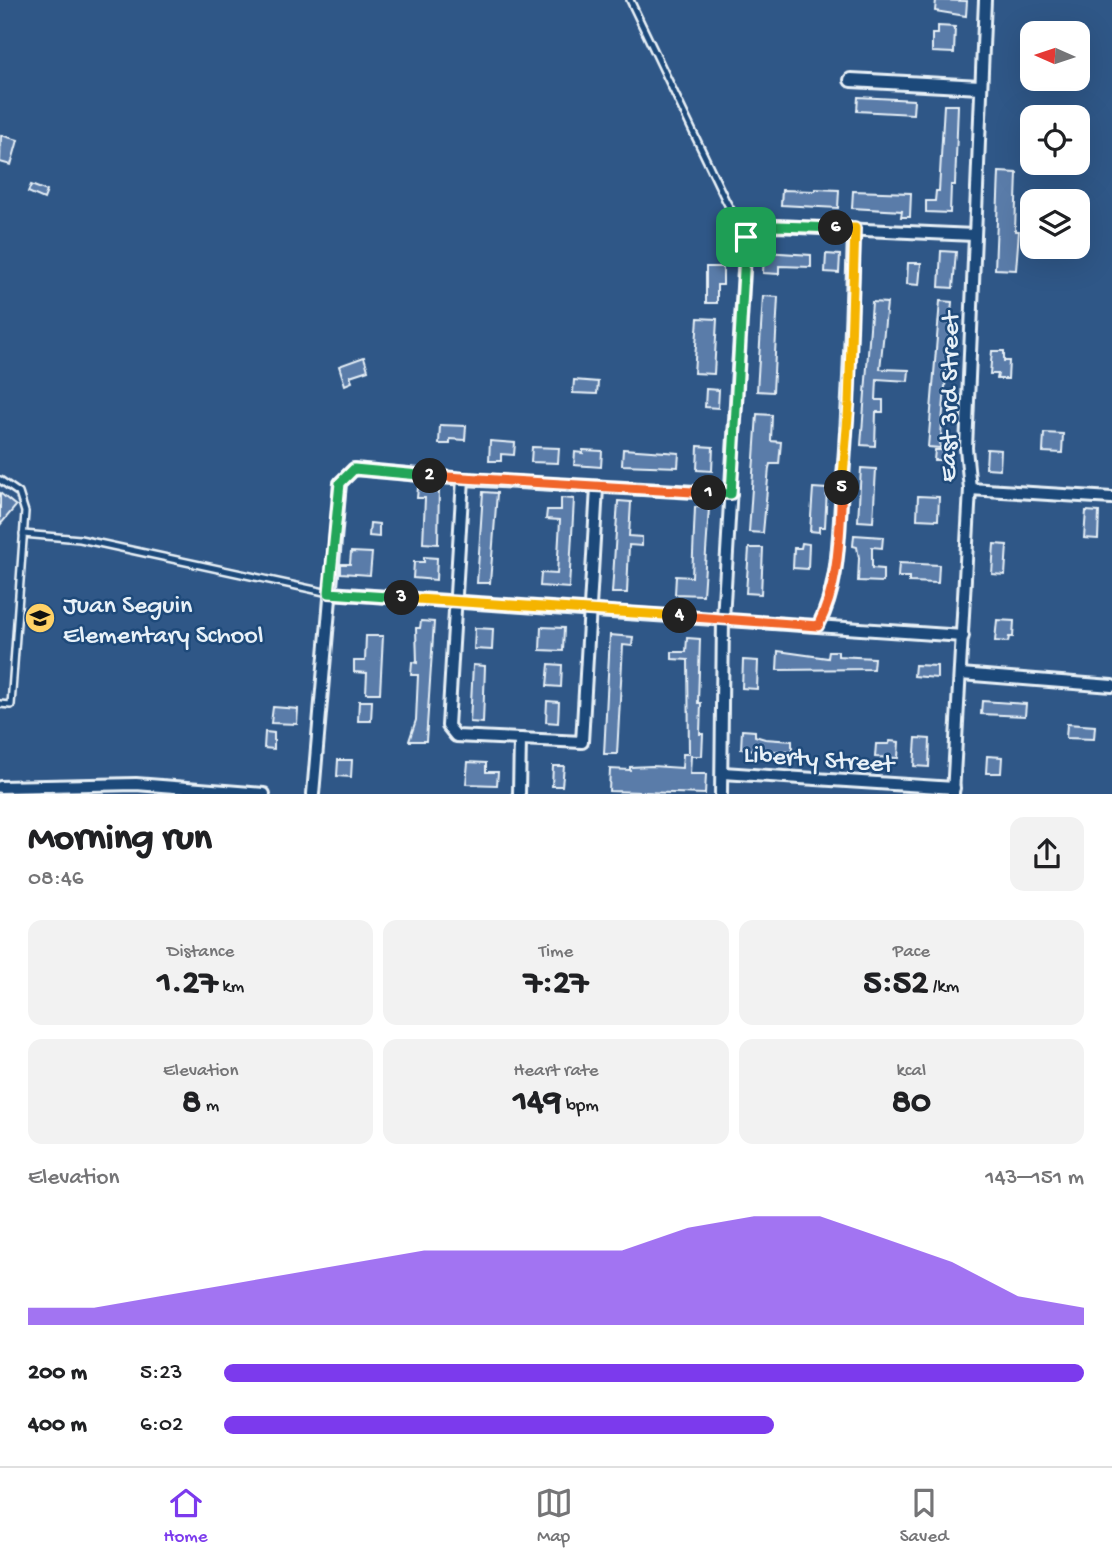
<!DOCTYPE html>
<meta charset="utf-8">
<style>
body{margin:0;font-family:"Gochi Hand",sans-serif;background:#f2f2f2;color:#202124;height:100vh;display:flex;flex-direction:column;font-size:26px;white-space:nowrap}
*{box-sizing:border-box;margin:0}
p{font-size:23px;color:#757577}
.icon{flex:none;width:38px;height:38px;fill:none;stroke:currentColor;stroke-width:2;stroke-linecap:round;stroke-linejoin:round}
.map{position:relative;height:794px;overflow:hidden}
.panel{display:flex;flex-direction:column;background:#fff;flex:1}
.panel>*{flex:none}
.needle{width:46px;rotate:273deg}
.tools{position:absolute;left:1020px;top:21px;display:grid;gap:14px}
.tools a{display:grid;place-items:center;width:70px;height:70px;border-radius:14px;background:#fff;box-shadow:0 7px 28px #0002;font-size:35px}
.pin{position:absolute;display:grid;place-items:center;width:60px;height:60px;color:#fff;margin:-30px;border-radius:14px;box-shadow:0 4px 10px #0006}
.km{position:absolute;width:35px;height:35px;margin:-18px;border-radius:50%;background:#222;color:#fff;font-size:19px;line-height:35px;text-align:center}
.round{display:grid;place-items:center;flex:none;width:74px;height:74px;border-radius:14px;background:#f2f2f2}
.headline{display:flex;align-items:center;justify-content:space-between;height:119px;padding:0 28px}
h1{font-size:38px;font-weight:700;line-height:52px}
.metrics{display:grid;grid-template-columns:repeat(3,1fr);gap:10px;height:119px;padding:7px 28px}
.metrics div{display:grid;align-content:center;border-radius:14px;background:#f2f2f2;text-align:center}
.metrics b{font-size:35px;font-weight:700}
.metrics small{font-size:19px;font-weight:400}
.metrics p{font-size:19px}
.chart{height:196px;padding:14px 28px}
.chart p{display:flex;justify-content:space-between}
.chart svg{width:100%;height:126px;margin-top:7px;fill:#7c3aed;opacity:.7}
ul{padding:0 28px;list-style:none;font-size:23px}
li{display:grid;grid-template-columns:112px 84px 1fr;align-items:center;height:52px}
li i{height:18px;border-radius:9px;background:#7c3aed}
.dock{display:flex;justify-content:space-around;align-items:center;height:98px;border-top:2px solid #e0e0e0;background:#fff;font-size:19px;color:#757577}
.dock a{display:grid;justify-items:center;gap:4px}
.dock .active{color:#7c3aed}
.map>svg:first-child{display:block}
.building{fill:#5a7ba9;stroke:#e8f1f8;stroke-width:2}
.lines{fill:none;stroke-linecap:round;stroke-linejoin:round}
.service-casing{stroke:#e8f1f8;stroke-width:10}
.minor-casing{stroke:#e8f1f8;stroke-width:16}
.tertiary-casing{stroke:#e8f1f8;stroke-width:18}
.service{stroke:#1f4a7a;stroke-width:5}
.minor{stroke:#1f4a7a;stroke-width:10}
.tertiary{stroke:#1f4a7a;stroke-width:12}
.split-1-casing{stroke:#fff;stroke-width:14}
.split-2-casing{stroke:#fff;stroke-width:14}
.split-3-casing{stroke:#fff;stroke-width:14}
.split-4-casing{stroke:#fff;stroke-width:14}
.split-5-casing{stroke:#fff;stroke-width:14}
.split-6-casing{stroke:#fff;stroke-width:14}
.split-7-casing{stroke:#fff;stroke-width:14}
.split-1{stroke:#22a559;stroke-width:9}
.split-2{stroke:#f0652b;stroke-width:9}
.split-3{stroke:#22a559;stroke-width:9}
.split-4{stroke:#f5b400;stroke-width:9}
.split-5{stroke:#f0652b;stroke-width:9}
.split-6{stroke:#f5b400;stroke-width:9}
.split-7{stroke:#22a559;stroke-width:9}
.labels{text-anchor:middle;stroke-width:5;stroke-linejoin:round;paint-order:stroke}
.street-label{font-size:26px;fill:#e8f1f8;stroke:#1f4a7a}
.poi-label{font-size:26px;fill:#e8f1f8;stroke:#1f4a7a;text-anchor:start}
</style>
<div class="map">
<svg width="1112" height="794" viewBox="0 0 1112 794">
<rect width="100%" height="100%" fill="#2f5787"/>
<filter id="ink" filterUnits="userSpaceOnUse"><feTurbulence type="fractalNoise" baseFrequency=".0143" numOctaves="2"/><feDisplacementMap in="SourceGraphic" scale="14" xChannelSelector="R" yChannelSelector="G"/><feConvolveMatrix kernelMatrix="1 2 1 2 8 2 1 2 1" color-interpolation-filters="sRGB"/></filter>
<g filter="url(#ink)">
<g class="building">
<path d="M936 0 967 1 966 16 935 11Z"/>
<path d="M938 26 955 27 954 53 932 52V34H938Z"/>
<path d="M858 97 914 100 913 114 857 111Z"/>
<path d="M944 105H958L955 185H951L950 213 926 212V201H935L936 191H939Z"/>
<path d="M1 135 18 140 11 165 0 162Z"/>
<path d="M999 172 1017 173 1015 231H1019L1016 270 995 269Z"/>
<path d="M31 185 47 191 44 199 28 192Z"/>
<path d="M815 189 839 190 838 208 781 205 782 190 815 191Z"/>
<path d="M853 191 911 193 910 217H901L902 211 852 208Z"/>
<path d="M941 251 956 252 953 288 939 287Z"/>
<path d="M764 252 811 255V267L779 266V274L763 273Z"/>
<path d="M826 254 840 255 839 273 825 272Z"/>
<path d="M908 263H921L919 285 907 284Z"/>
<path d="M706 267H723V285H717V303H706Z"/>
<path d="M763 296 778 297 773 392 757 391Z"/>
<path d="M940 301 952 302 940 448 928 447Z"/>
<path d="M872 302 887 303 880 369 909 370 908 381 877 379 876 400H883V412H876L875 446 861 445Z"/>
<path d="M698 318 717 319 714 374 694 373Z"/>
<path d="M992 351H1004V361H1009L1008 379H997L998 374H990Z"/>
<path d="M364 357 368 370 350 376 352 382 345 385 339 366Z"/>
<path d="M574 380 598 382 597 394 573 393Z"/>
<path d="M706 389 719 390 718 408 705 407Z"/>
<path d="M757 414 772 415 771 441 781 442 779 464H770L769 468 763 533 749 532Z"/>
<path d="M440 425 466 426 465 440 450 439V444H439Z"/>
<path d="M1044 433 1063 434 1062 453 1043 452Z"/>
<path d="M490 441 515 443 514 455 501 454V461H489Z"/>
<path d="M698 446 713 447 712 471 697 470Z"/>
<path d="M532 447 559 448 558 463 531 462Z"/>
<path d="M623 449 679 453 678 467 622 465Z"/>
<path d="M987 449 1001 450 1000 469 986 468Z"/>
<path d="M583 450 602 451 601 467 574 465 575 452 583 453Z"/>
<path d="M935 450H945L944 460H934Z"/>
<path d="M861 468 876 469 873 522 858 521Z"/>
<path d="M418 487 439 488 438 544 423 543 425 498H417Z"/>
<path d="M813 488 827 489 825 527H819V532L810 531Z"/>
<path d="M483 492 497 493 490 583H477Z"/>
<path d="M0 493 16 506 0 525Z"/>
<path d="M918 496 939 497 938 520 917 519Z"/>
<path d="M561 498 574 499 569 588 540 586 541 573 557 574 560 520 546 519 547 510H561Z"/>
<path d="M618 501 631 502 629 536 642 537V546L629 545 627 593H612Z"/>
<path d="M695 507 709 508 703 595 675 594 676 576 692 577Z"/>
<path d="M1086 511 1099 512 1098 539 1084 538Z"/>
<path d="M370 523 379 524V537L369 536Z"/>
<path d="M854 535 883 537 882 548 872 547V568L883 569V582L858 581 859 558 857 547 853 546Z"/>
<path d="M802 543 809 544 808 569 793 568 794 548H801Z"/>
<path d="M994 544 1007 545 1005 575 992 574Z"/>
<path d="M749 548H763L761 594 746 593Z"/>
<path d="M351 552 372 553 370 575 341 573V564H350Z"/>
<path d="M424 557 437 558 436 580 413 578 414 562H424Z"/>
<path d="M899 563 939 565 938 583 909 582V577H898Z"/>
<path d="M997 620 1014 621 1013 637H1009L1008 642 995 641Z"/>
<path d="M421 621 434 622 426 741H409L416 720 418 675H411L412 662 417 663 416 628H420Z"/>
<path d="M541 627 564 628 563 651 540 650Z"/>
<path d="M475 628 493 629 492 650 474 649Z"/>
<path d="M610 635 633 637 632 646 623 645 617 754H604Z"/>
<path d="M366 636H383L380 693H366L367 673 354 672V661H365Z"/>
<path d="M687 638 700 639 698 703H701L700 734H703L702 756H691L690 774H706L705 794 609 791 610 769 630 770V767L652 766 682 768 683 754H689L688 660 672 659V652H686Z"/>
<path d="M778 651 828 658 829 651H838V656L874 658 873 669 777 670Z"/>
<path d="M743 660 758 661 757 689 742 688Z"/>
<path d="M549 664 562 665 561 687 547 686Z"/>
<path d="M473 665 485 666 483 723 470 722Z"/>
<path d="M915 665 937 666V678L914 676Z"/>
<path d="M359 701H372L371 721H358Z"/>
<path d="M547 701 559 702 558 723 546 722Z"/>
<path d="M982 701 1026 704 1025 716 981 714Z"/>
<path d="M273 707 298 709 297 724 271 723Z"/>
<path d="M1067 724 1095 726 1094 739 1066 738Z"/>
<path d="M742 730 755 731V736L765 739 792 741V752L741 749Z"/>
<path d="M265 732 274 733V749L264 748Z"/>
<path d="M916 738 930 739 929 767 914 766Z"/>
<path d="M890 741 899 742 898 758 875 757 876 744H889Z"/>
<path d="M987 756 1002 757 1001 773H986Z"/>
<path d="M338 760H352L351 777 337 776Z"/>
<path d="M468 762 486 763V772H498L497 785 466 784Z"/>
<path d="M553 766H564L562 786H552Z"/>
</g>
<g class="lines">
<g class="service-casing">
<g id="service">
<path d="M630 0 726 201 746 237"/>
<path d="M0 480 19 493 25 512 11 705 0 704"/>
<path d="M23 534 80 539 329 593"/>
</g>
</g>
<g class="minor-casing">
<g id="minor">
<path d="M463 479 448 726 456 736 582 742 597 488"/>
<path d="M970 489 1112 498"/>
<path d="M329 593 963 636"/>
<path d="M818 626C840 584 838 536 842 490 849 403 852 316 854 228"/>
<path d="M961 674 1112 686"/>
<path d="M723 773 954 788"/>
<path d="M0 787 136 784 264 794"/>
<path d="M313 794 340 483 354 469 463 479 731 494"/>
<path d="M519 794 520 739"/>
<path d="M721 794 723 619 746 237 754 229 777 226 974 235"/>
<path d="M953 794 970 489 966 448 985 0"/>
</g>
</g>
<g class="tertiary-casing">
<path id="tertiary" d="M851 80 980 87"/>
</g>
<use href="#service" class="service"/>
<use href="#minor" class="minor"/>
<use href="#tertiary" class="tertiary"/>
</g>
</g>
<g class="lines" filter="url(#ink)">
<g class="split-1-casing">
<path id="split-1" d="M709 493 731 494 746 237"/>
</g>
<g class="split-2-casing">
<path id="split-2" d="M430 476 709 493"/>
</g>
<g class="split-3-casing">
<path id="split-3" d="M402 598 329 593 340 483 354 469 430 476"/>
</g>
<g class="split-4-casing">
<path id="split-4" d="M402 598 680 616"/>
</g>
<g class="split-5-casing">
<path id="split-5" d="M680 616 818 626C840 583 839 535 842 488"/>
</g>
<g class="split-6-casing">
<path id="split-6" d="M836 228H855L849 404 842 488"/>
</g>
<g class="split-7-casing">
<path id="split-7" d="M746 237 754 229 777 226 836 228"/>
</g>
<use href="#split-1" class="split-1"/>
<use href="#split-2" class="split-2"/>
<use href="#split-3" class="split-3"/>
<use href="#split-4" class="split-4"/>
<use href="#split-5" class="split-5"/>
<use href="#split-6" class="split-6"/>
<use href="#split-7" class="split-7"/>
</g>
<defs>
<g id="school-disc" transform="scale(1.575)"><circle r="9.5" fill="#ffd166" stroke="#1f4a7a"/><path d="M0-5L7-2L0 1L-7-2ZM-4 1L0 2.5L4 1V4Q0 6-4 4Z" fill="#111"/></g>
</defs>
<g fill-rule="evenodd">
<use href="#school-disc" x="40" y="618"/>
</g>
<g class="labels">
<g class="street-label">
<text transform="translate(947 397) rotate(-89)" y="9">East 3rd Street</text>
<text transform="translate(819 757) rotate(4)" y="9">Liberty Street</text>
</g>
<g class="poi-label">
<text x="63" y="612">Juan Seguin<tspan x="63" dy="30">Elementary School</tspan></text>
</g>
</g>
</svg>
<div class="tools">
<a><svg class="needle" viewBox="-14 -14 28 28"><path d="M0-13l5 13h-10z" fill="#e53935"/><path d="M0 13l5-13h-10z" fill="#757577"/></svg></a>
<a><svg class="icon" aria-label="locate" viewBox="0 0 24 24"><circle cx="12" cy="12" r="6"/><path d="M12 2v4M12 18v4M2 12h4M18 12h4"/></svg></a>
<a><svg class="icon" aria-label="layers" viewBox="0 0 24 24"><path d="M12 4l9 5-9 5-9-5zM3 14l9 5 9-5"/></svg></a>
</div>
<div class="pin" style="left:746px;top:237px;background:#1e9e55"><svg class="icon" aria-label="arrive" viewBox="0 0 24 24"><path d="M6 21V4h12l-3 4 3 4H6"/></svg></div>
<b class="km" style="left:709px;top:493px">1</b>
<b class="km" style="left:430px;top:476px">2</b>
<b class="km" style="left:402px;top:598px">3</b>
<b class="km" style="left:680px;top:616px">4</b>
<b class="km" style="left:842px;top:488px">5</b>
<b class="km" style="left:836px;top:228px">6</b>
</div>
<section class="panel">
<div class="headline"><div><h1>Morning run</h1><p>08:46</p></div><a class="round"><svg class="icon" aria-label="share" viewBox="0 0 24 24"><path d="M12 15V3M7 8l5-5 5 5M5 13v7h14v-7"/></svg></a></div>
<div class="metrics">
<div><p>Distance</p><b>1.27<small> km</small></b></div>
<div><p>Time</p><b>7:27</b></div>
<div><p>Pace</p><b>5:52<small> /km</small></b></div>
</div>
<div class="metrics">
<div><p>Elevation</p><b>8<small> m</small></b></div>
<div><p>Heart rate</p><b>149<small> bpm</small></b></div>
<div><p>kcal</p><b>80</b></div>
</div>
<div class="chart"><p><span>Elevation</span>143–151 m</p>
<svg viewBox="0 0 160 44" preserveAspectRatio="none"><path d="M0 44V38L10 38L20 34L30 30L40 26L50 22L60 18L70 18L80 18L90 18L100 10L110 6L120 6L130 14L140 22L150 34L160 38V44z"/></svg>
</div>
<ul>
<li><b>200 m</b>5:23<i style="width:100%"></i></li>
<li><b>400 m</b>6:02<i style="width:64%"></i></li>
</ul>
</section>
<nav class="dock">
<a class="active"><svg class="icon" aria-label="home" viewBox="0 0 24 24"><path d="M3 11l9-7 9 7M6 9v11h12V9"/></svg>Home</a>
<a><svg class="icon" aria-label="map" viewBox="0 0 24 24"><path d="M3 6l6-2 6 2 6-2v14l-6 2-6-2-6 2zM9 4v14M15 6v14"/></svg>Map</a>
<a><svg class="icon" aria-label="saved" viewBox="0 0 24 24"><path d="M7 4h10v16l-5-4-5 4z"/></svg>Saved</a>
</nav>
